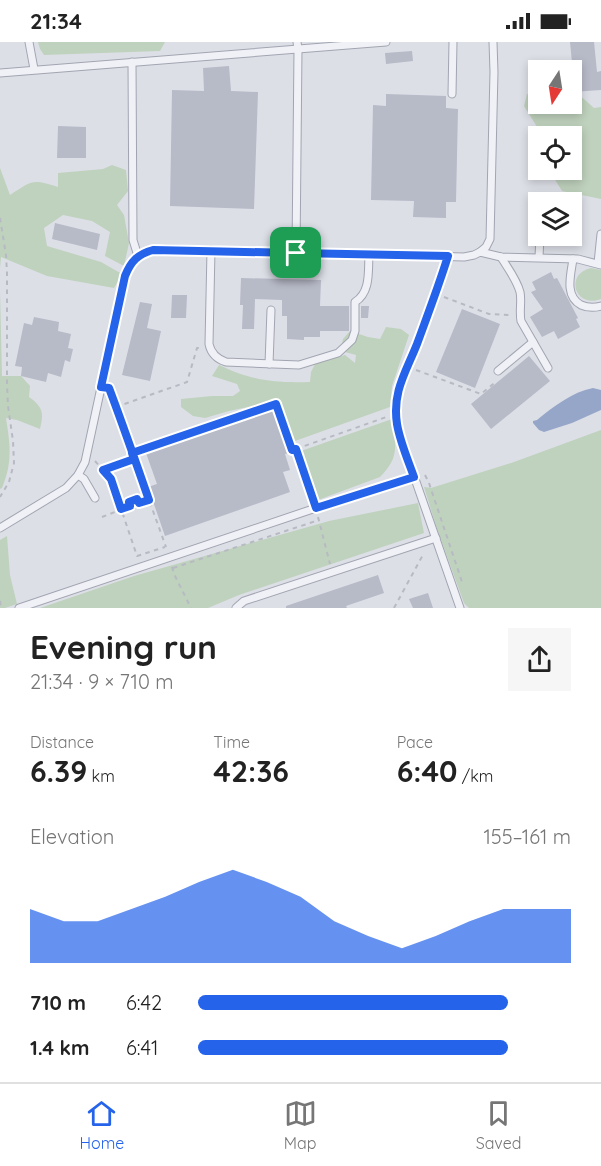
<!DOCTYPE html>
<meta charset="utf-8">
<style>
body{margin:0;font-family:Quicksand,sans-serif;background:#f6f6f6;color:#222;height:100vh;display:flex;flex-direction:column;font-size:22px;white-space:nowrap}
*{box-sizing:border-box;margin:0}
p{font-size:20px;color:#767676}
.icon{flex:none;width:33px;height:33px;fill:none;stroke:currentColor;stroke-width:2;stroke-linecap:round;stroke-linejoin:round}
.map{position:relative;height:566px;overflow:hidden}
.drawer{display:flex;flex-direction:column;background:#fff;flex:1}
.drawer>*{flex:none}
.needle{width:39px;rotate:192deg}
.tools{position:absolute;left:528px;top:18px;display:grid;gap:12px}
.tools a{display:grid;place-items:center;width:54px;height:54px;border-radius:0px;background:#fff;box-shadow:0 3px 9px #0003;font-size:30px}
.pin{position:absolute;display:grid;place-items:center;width:51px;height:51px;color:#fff;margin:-26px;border-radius:12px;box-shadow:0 3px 9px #0006}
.round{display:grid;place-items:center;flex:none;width:63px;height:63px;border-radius:0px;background:#f6f6f6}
.summary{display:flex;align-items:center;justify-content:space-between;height:102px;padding:0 30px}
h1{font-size:33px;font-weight:700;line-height:45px}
.stats{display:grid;grid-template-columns:repeat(3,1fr);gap:9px;height:102px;padding:6px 30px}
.stats div{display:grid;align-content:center}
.stats b{font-size:30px;font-weight:700}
.stats small{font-size:16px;font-weight:400}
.stats p{font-size:16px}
.chart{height:168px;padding:12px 30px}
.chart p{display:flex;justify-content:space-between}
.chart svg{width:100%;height:108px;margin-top:6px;fill:#2563eb;opacity:.7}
ul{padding:0 30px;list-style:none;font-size:20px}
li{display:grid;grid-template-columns:96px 72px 1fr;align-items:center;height:45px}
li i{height:15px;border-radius:8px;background:#2563eb}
.status{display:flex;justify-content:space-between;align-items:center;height:42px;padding:0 30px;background:#fff;direction:ltr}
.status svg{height:16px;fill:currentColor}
.tab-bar{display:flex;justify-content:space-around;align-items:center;height:84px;border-top:2px solid #e0e0e0;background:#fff;font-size:16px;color:#767676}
.tab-bar a{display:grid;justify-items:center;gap:3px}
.tab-bar .selected{color:#2563eb}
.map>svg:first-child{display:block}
.green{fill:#bfd2bd}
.water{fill:#96a6c9}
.building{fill:#b7bac7}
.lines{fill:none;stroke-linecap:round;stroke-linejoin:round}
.lane-casing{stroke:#a2a5b1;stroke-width:9}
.path{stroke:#b7bac2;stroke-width:2;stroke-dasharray:4.5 4.5;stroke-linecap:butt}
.lane{stroke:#f0f1f6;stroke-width:7}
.route-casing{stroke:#fff;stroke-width:12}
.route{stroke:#2563eb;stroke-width:8}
</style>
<div class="status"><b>21:34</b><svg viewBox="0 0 49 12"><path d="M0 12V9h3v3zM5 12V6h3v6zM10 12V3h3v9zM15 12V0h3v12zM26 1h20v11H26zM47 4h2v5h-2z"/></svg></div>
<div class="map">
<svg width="601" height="566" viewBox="0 0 601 566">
<rect width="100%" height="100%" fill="#dddfe7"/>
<g class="green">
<path d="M38 0H165L160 9 44 13 40 7Z"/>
<path d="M572 50H576L594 66 601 65V157L562 149 549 128H572V94H548L539 88 524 64 527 52 538 53V62H572Z"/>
<path d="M112 123 126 128 128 149 117 163 124 173 129 201 124 224 105 214 110 190 92 179 63 173 44 186 47 204 101 220 122 232 114 246 47 234 1 215 0 227V126L10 153C33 138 32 137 58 145V131L103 127Z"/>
<path d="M591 226 601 228V257C575 267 564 232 591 226Z"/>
<path d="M0 248 2 334H21L30 344 29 355C43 365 44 371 40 387L17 378 6 376C10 402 13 420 2 446L0 447Z"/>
<path d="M386 285 401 287 409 293 392 344 390 365 295 399 280 361 271 360 229 369 205 376 193 374 181 365V357L212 354H233L240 349 237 342 212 334 219 323C253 339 274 341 310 340L311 330 315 322 345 313 355 321 356 313 345 310 342 302 343 297 350 289 368 295 380 297Z"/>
<path d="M392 377C395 403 401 414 380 435L318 458 301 409Z"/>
<path d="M601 388V566H469L464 561 437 487 424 445 431 446 514 420Z"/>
<path d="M418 461 424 491 239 553 208 566H40L134 534 329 479Z"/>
<path d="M7 494 10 533 17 562 5 566H0V498Z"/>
</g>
<path class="water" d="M593 346 601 348V368L572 381 544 390 539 388 533 381V379L537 378C553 365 572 350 593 346Z"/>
<g class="building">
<path d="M570 0H594L597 30 601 29V48L572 50V31H573Z"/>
<path d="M412 9 413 19 386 22 385 11Z"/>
<path d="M229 24 231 49 258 50 254 167 170 164 172 48 204 49 203 26Z"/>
<path d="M386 52 446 54V66L458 67 456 160H446V176L413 175 414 159 371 158 373 63 386 64Z"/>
<path d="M58 84 86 85V116H57Z"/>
<path d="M55 181 100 192 97 208 52 197Z"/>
<path d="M551 230 554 237 557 236 578 276 576 277 580 285 558 297 554 289 542 295 530 275 543 267 531 250 536 248 532 240Z"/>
<path d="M241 236 321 238 320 264H349V289H320V295H304V298L287 297V274H282V258L255 257 254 287H242L243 263H240Z"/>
<path d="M172 253H187L186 276H171Z"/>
<path d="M140 260 152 262 147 286 161 289 150 339 122 333Z"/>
<path d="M361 264H369L368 276H361Z"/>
<path d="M462 267 500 282 475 346 436 330Z"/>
<path d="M34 275 59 280 58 289 71 292 68 306 73 307 70 320 65 318 61 335 48 331 46 340 21 334 22 325 15 324 24 281 32 283Z"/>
<path d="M529 314 550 339 491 387 471 362Z"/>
<path d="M273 366 289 411 285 412 290 428 283 430 290 450 165 494 148 445 157 442 146 411Z"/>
<path d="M378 533 384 551 346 564 347 566H286V564Z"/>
<path d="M428 551 433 566H413L409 557Z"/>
</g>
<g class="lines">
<g class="lane-casing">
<g id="lane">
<path d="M29 0 34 27"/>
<path d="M0 31 386 0"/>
<path d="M452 52 453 0"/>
<path d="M211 208 209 302C211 312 217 317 226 320L299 323 338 311 352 298 355 289V260C371 250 368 229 369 212"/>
<path d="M480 210 486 205 490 197 494 30 493 0"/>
<path d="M296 211 298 7 297 0"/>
<path d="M138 214 153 208 165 207 464 215 474 213 480 210 501 215 578 217 601 223"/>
<path d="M448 214C439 242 429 269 418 297 406 331 391 352 399 391L460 566"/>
<path d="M501 215C507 225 517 238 520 250 522 259 519 269 521 279L548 326"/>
<path d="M539 215 540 194"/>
<path d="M573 217C571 232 564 254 581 263 588 266 594 266 601 264"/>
<path d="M598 221 601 192"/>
<path d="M269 322 271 268"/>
<path d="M498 329 533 300"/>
<path d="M78 433 84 437 95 456"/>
<path d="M0 486 66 446 78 433 85 420 125 234 129 225 138 214 133 198 132 20"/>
<path d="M19 566 316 466 414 435"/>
<path d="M236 566 244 559 436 496"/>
</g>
</g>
<g class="path">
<path d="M0 176 6 213 7 231V343L8 364 13 399 14 421 9 440 0 455"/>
<path d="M444 255 489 272 510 273"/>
<path d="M416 328 481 352 497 339"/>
<path d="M110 350 166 505"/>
<path d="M116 365 187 340 197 306H200"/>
<path d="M133 411 276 362 292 408 296 407"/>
<path d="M134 417 103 428 111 437 137 514 165 505"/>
<path d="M95 419 103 428"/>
<path d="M425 433 429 441 463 543"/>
<path d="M137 457 140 464 132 467 129 460Z"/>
<path d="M313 458 296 407 389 374"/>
<path d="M139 461 149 458"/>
<path d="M102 475 130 464"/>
<path d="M318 475 330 522"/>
<path d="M172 525 174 532 191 566"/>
<path d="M173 526 319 478"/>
<path d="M0 559 1 566"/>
<path d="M394 566 424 511"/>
</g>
<use href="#lane" class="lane"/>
</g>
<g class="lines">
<g class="route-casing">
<path id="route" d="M296 211 153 208C138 212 131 219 125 234L101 345 109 346C123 383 136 421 149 458L139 461 137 457 129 460 130 464 121 467 111 437 103 428 134 417 132 411 276 362 292 408 296 407 316 466 414 435C408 418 400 400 397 382 392 350 406 330 417 302 428 272 439 243 448 214L296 211"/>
</g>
<use href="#route" class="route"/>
</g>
</svg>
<div class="tools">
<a><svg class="needle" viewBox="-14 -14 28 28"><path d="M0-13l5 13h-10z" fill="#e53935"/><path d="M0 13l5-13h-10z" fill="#767676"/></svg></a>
<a><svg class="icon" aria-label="locate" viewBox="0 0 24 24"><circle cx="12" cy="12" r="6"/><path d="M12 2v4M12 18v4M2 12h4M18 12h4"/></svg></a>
<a><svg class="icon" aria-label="layers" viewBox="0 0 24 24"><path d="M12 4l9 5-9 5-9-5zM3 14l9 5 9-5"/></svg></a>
</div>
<div class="pin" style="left:296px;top:211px;background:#1e9e55"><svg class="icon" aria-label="arrive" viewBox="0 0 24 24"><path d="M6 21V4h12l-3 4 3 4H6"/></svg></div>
</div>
<section class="drawer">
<div class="summary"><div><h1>Evening run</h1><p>21:34 · 9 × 710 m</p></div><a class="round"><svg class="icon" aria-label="share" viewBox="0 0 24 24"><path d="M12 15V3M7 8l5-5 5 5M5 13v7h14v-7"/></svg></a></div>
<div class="stats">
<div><p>Distance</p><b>6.39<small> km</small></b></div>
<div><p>Time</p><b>42:36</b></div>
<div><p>Pace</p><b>6:40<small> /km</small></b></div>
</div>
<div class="chart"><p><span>Elevation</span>155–161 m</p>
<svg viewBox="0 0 160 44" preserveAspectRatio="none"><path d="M0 44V22L10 27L20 27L30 22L40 17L50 11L60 6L70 11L80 17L90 27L100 33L110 38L120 33L130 27L140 22L150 22L160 22V44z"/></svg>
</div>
<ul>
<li><b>710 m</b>6:42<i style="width:83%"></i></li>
<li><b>1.4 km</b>6:41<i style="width:83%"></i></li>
</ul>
</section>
<nav class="tab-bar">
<a class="selected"><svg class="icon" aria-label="home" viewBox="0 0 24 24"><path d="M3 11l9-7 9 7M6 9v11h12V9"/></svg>Home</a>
<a><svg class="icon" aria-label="map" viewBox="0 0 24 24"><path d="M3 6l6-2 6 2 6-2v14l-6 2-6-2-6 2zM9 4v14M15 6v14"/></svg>Map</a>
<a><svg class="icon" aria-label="saved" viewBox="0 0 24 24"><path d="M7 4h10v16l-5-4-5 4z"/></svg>Saved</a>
</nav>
